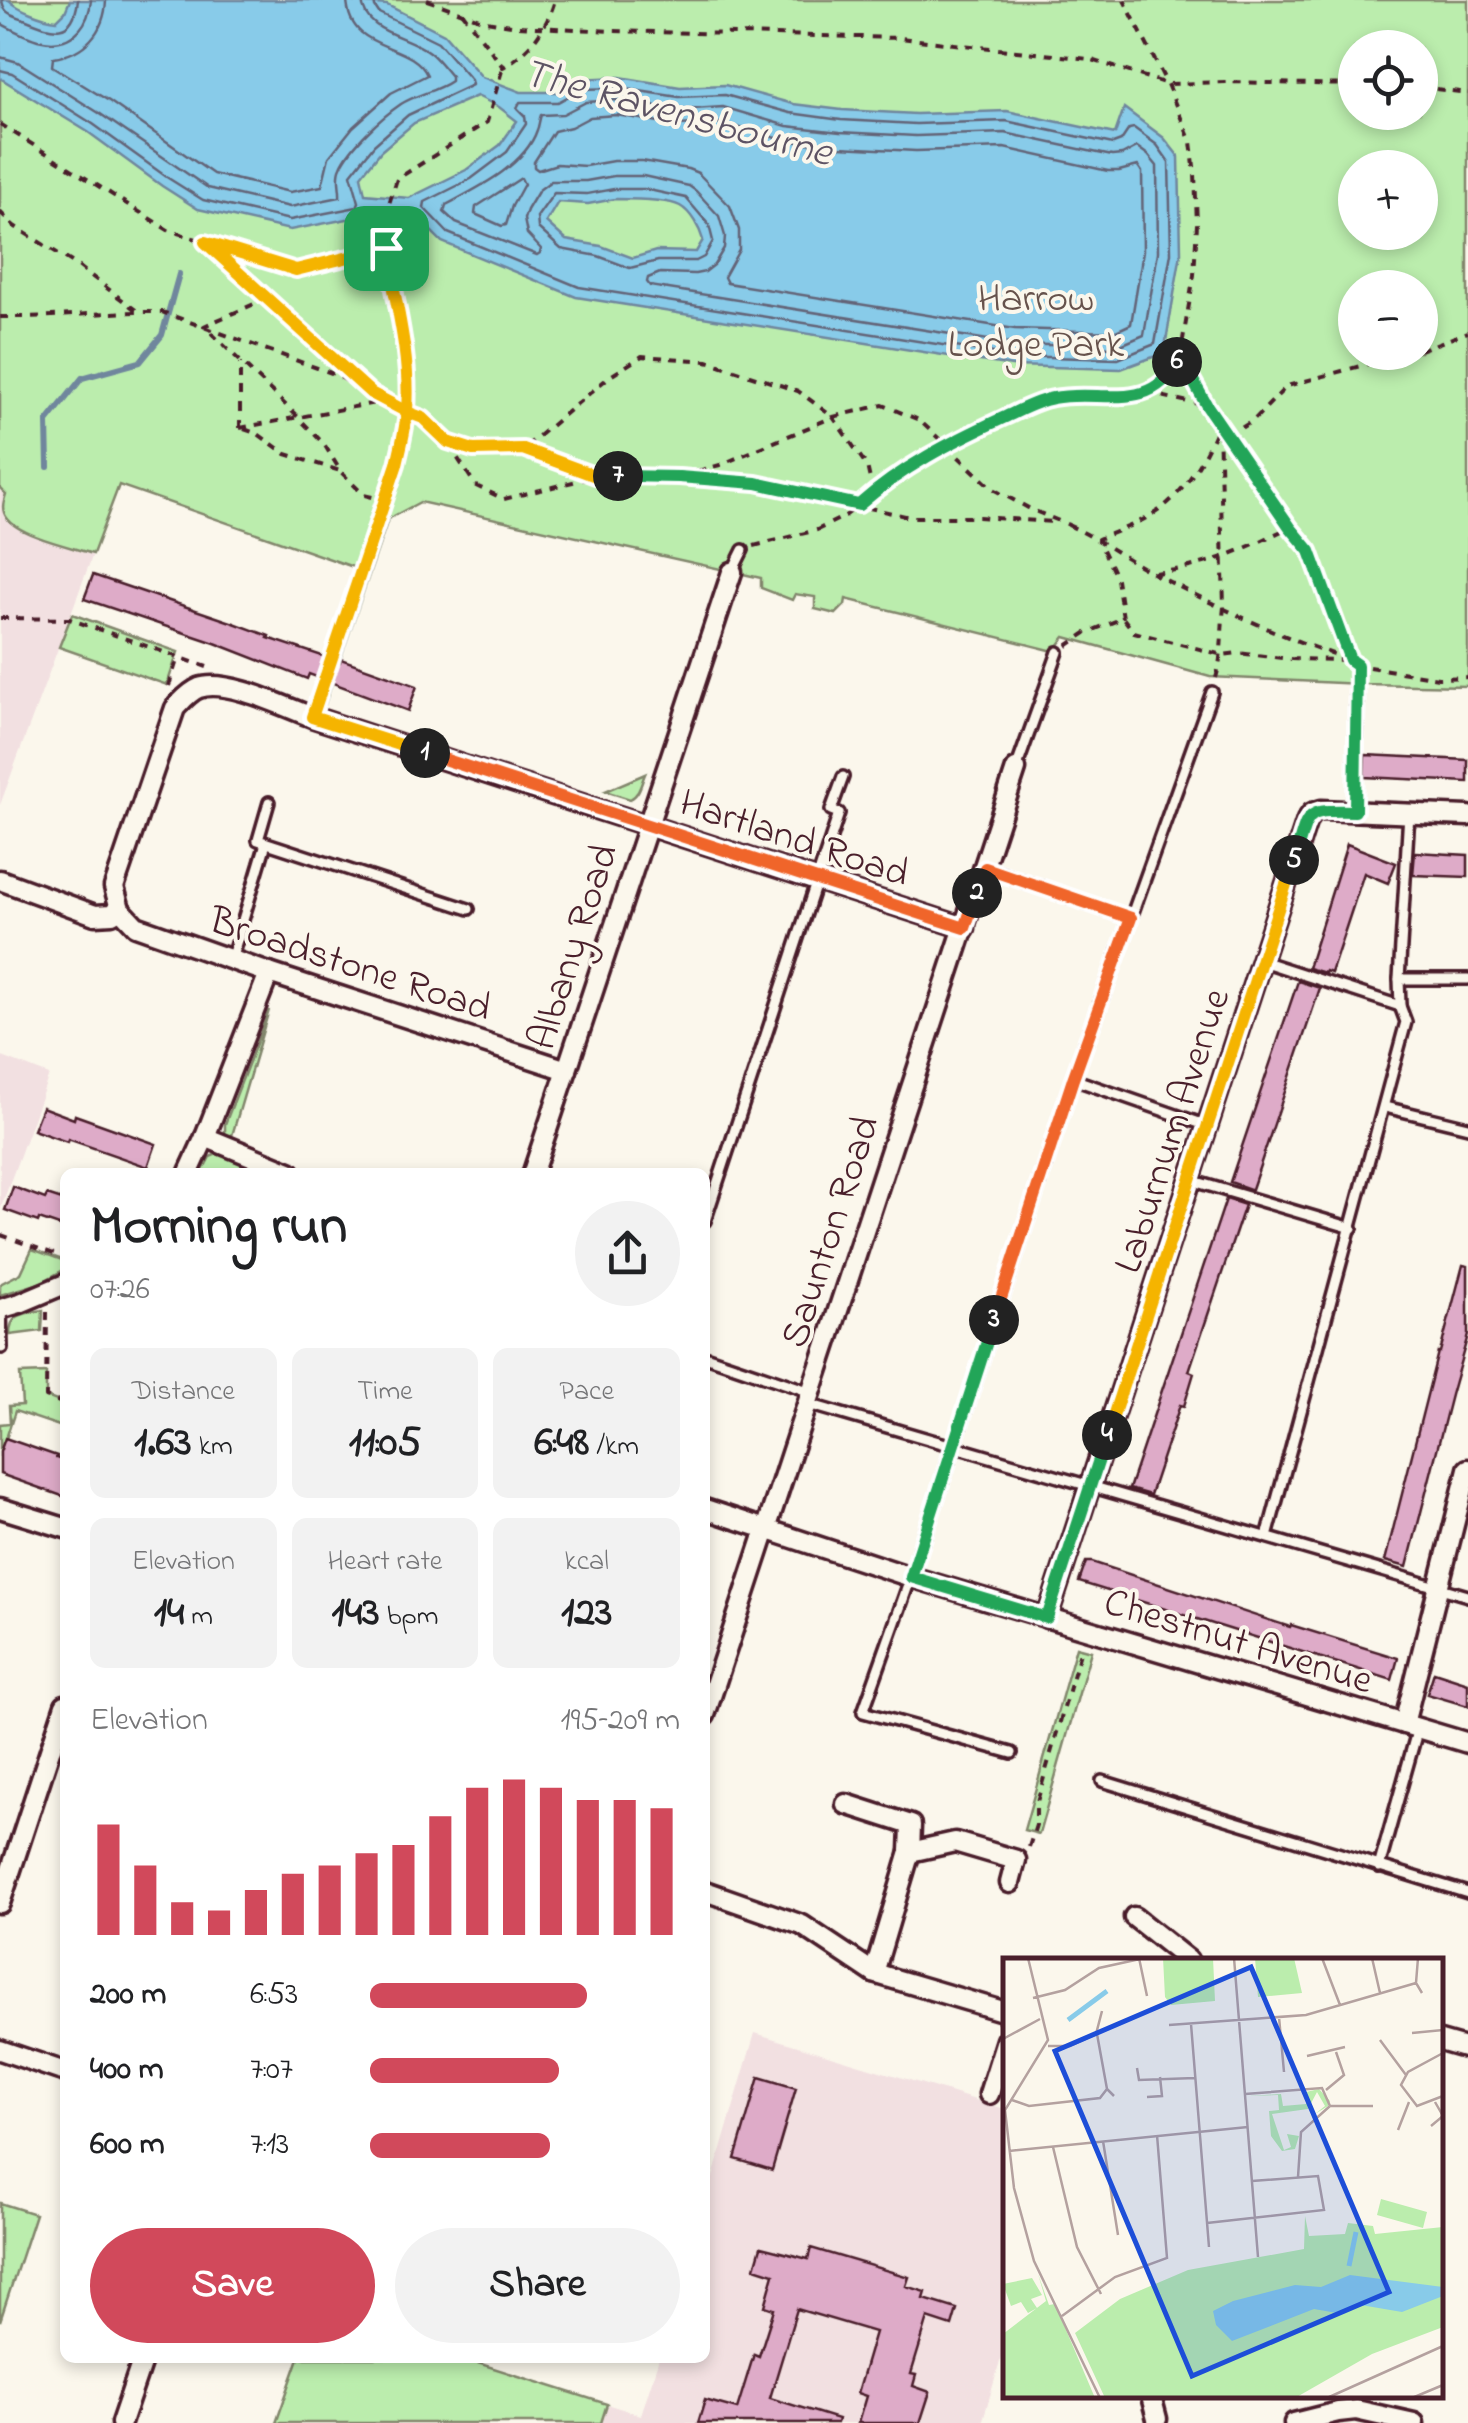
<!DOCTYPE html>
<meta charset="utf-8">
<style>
body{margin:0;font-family:"Indie Flower",sans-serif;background:#f2f2f2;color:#202124;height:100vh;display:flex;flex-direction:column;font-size:38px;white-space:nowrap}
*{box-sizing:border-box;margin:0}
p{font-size:32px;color:#757577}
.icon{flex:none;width:55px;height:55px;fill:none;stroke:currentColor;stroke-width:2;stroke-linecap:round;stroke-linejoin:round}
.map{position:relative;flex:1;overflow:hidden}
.drawer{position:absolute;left:60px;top:1168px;width:650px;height:1195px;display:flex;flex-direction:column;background:#fff;border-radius:15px;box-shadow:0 5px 15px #0003}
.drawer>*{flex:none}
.buttons{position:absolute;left:1338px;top:30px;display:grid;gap:20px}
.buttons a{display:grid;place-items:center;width:100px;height:100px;border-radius:50%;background:#fff;box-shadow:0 5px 15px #0003;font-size:50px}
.pin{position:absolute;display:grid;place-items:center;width:85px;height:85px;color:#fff;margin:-42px;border-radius:20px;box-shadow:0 5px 15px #0006}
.km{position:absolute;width:50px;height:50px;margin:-25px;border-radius:50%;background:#222;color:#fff;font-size:28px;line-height:50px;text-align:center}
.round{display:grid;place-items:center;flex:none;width:105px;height:105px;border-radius:52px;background:#f2f2f2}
.summary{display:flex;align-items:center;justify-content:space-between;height:170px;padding:0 30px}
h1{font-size:55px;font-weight:700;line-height:75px}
.figures{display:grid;grid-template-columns:repeat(3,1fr);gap:15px;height:170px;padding:10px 30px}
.figures div{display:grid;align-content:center;border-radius:15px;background:#f2f2f2;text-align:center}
.figures b{font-size:42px;font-weight:700}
.figures small{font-size:28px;font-weight:400}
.figures p{font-size:28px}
.chart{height:280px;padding:20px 30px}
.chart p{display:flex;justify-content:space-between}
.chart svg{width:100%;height:180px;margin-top:10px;stroke:#d1495b;stroke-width:6}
.button{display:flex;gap:20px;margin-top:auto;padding:20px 30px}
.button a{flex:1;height:115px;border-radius:60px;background:#d1495b;color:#fff;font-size:40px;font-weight:700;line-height:115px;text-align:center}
.button a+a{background:#f2f2f2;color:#202124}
ul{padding:0 30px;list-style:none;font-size:32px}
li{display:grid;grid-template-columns:160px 120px 1fr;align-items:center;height:75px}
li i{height:25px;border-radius:12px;background:#d1495b}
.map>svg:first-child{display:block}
.built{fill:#f2e0e1}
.green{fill:#bbedad;stroke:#82866c;stroke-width:2.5;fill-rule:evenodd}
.water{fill:#88cbe9;stroke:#6f869d;stroke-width:2.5;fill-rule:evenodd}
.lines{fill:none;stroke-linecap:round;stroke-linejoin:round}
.shore{stroke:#636477;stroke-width:2.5}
.stream{stroke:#6f869d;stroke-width:6}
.building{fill:#deabc8;stroke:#4a1f2b;stroke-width:2.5}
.service-casing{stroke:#4a1f2b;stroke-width:16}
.minor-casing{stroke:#4a1f2b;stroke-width:25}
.path{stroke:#4a1f2b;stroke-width:4;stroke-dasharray:8 8;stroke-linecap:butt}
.service{stroke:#fbf7ec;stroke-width:9}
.minor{stroke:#fbf7ec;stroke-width:18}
.split-1-casing{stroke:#fff;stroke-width:20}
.split-2-casing{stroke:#fff;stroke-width:20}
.split-3-casing{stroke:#fff;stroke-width:20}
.split-4-casing{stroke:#fff;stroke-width:20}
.split-5-casing{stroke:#fff;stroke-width:20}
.split-6-casing{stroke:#fff;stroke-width:20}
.split-7-casing{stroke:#fff;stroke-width:20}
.split-8-casing{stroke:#fff;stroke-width:20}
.split-1{stroke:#f5b400;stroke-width:12}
.split-2{stroke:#f0652b;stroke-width:12}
.split-3{stroke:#f0652b;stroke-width:12}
.split-4{stroke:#22a559;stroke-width:12}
.split-5{stroke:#f5b400;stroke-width:12}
.split-6{stroke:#22a559;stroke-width:12}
.split-7{stroke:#22a559;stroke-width:12}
.split-8{stroke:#f5b400;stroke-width:12}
.labels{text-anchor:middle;stroke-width:8;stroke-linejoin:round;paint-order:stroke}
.park-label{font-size:40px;fill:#66524c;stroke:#fbf7ec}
.street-label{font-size:40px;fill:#4a1f2b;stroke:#fbf7ec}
.water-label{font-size:42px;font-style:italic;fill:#5d5364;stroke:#fbf7ec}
.inset-river{fill:none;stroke:#88cbe9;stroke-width:5}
.inset-road{fill:none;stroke:#b4a19f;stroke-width:2.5}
.view{fill:#1d4ed8;fill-opacity:0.15;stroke:#1d4ed8;stroke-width:5}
.inset-edge{fill:none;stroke:#4a1f2b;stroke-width:5}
</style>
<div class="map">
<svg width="1468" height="2423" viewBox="0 0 1468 2423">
<rect width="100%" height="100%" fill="#fbf7ec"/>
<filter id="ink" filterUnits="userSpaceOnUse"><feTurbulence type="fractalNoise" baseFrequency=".01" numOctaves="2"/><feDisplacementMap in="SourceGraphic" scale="20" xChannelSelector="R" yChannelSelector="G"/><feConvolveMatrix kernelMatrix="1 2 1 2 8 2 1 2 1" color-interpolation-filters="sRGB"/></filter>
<g filter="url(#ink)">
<g class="built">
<path d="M0 488 6 494 3 507 4 514 22 530 93 554 0 805Z"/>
<path d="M0 1056 49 1075 0 1210Z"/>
<path d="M755 2033 1005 2109V2345L982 2423H276L299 2358H462L641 2415 659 2358H705V2204Z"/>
</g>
<g class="green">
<path d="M0 0H1468V686L1362 684 1210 677 1065 637 1054 651 846 599 845 605 836 614 815 609V597L795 594 792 600 761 588V578L420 502 388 519 325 704 313 700 359 569 119 485 93 554C72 547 19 536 7 518 1 510 3 503 6 494L0 488ZM1355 48H1420V112H1355ZM1355 168H1420V232H1355ZM1355 288H1420V352H1355Z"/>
<path d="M72 614 178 652 167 685 59 647Z"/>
<path d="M645 774C641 783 640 794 630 799L605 791Z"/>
<path d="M269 1010 231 1139 225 1133V1124Z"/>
<path d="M217 1154H227L273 1172H202L210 1157Z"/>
<path d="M32 1249 65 1261V1269L40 1283 0 1295V1284L21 1273Z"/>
<path d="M43 1310 42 1331 10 1335C9 1313 26 1313 43 1310Z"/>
<path d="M46 1373V1397L65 1404V1428L15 1411 0 1457V1424L10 1423 9 1406 22 1405 20 1374Z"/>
<path d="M1076 1647 1091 1651 1039 1834 1024 1830Z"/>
<path d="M0 2203 35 2214 0 2321Z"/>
<path d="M299 2358H462L607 2404 601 2423H276Z"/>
</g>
<path class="water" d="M0 0H9C17 9 44 19 57 20L65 12 70 0H333L387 5 444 34 482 77 521 92H557L579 79 620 77 680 87 725 85 793 104 842 110 916 114 1007 111 1115 134 1124 108 1164 138 1179 157 1181 253 1164 353 1121 369 1012 366 576 297 442 242 414 214 389 211 290 230 207 211 198 209 162 186 88 132 0 78ZM477 96 499 107 517 121 500 145 466 170 409 198 365 194 361 176 381 151 414 123ZM615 199C630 199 667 199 680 206 691 212 700 229 703 240L696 252 656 251 633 258 601 246 566 240 546 222 558 202 588 204Z"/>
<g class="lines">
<g class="shore">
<path d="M2 0C4 15 12 14 24 19 51 30 73 40 78 0"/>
<path d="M106 0C105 32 84 54 53 58L52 66 109 101 213 174 290 192 322 186 329 157 353 127 391 93 427 75C411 40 349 54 347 0"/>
<path d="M0 23C24 36 58 55 80 29 87 21 90 11 91 0"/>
<path d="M0 57 18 62 99 113 208 188 290 207 340 197C341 188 336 177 341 167 350 146 382 117 401 104 417 94 437 91 451 81V76C444 68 437 58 429 52 407 35 364 33 362 0"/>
<path d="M0 70 12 73 93 124 168 178 203 200 290 220 357 207 359 202 351 174 374 145 408 115 472 85 471 80 438 42 379 13 375 7 374 0"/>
<path d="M619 88 679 97 725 95 790 113 841 120 916 124 1006 121 1113 144 1121 141 1129 129 1134 128 1157 145 1169 162 1171 253 1155 344 1118 359 1012 356 579 287 448 233 424 208 425 202 471 179 507 152 526 124 525 116 517 108 520 102H558L582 89Z"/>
<path d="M618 100 678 110 723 107 787 126 840 132 916 136 1005 133 1112 156 1122 155 1137 147 1148 155 1157 166 1158 252 1144 335 1116 347 1013 344 650 286 647 282 648 278 660 273 695 274 705 272 714 265 724 248 725 236 719 216 696 191 689 186 643 176H614L586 181H551L539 190 527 210 524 219 527 234 541 249 540 253 537 255 456 223 444 212 446 205C476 189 525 166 537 130 539 126 539 120 541 115L563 114 586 102Z"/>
<path d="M616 115 677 125 722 123 784 140 839 147 916 151 1004 148 1108 171H1119L1138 166 1142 172 1143 251 1131 324 1114 332 1015 329 727 283 724 277 739 250V230L730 206 698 173 688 169 642 161H613L585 166 557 164 538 170 534 167V162L554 131 571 127 590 117Z"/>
<path d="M521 178 524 184 512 206 506 225 502 226 475 214 476 207Z"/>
<path d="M614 189H644L686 198 709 225 713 241 704 257 696 261H658L630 268 598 256 561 249 538 228 537 217 554 193 587 194Z"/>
</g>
<path class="stream" d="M48 467 47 422 82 378 140 362 162 335 179 274"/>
</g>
<g class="building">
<path d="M93 575 234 623 269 636 268 638 340 662 341 659 417 686 408 711 309 674 307 679 215 643 84 599Z"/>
<path d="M1365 755 1468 760V782L1364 777Z"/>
<path d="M1347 844 1396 863 1388 883 1364 873 1331 973 1326 971 1325 973 1308 968Z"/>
<path d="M1415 852 1468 855V877L1413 875Z"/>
<path d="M1298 981 1320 988 1252 1189H1250L1230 1182Z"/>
<path d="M42 1107 74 1119 75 1115 156 1144 148 1167 68 1139 67 1142 33 1130Z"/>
<path d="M13 1187 45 1199 47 1195 65 1201V1228L39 1219 38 1222 5 1210Z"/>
<path d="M1226 1199 1245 1205 1189 1371 1194 1373 1184 1406 1180 1405 1150 1495 1129 1489Z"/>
<path d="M1463 1265 1468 1266V1335L1451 1395 1407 1567 1385 1561 1438 1352H1440Z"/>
<path d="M5 1438 57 1456 56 1458 65 1461V1497L0 1474V1452Z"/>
<path d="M1086 1562H1092L1290 1627 1291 1625 1398 1658 1392 1680 1079 1582Z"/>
<path d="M1434 1672 1468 1683V1706L1427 1694Z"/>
<path d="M759 2077 796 2088 772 2170 735 2159Z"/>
<path d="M761 2247 808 2259 811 2248 909 2277 906 2286 926 2292 924 2299 957 2309 952 2326 928 2318 911 2374 916 2375 913 2386 930 2392 920 2423H858L866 2396 857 2393 875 2332 797 2309 770 2398 838 2419 837 2423H698L705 2400 737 2409 754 2354 759 2356 774 2309 765 2306 774 2274 755 2268Z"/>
</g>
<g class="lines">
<g class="service-casing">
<g id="service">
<path d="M732 572 743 550"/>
<path d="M1016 769 1058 652"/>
<path d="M269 802 258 840 469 909"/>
<path d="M1355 811 1357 665"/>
<path d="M985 868 1131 918"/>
<path d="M231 960 266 843"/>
<path d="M1262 961 1400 1006"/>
<path d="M1399 979 1409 813"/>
<path d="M1073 1079 1208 1126"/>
<path d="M1385 1107 1468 1127"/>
<path d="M1190 1180 1352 1228"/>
<path d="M705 1221 839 813 831 810 843 777"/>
<path d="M1 1308 2 1348"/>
<path d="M705 1356 811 1392"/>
<path d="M808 1404 1468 1596"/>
<path d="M1267 1537 1406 1022 1400 1006 1399 979H1468"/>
<path d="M1012 1753 863 1712 911 1577 1073 1079 1212 692"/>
<path d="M1102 1781 1468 1893"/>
<path d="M1379 1867 1418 1728"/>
</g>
</g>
<g class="minor-casing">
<g id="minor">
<path d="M0 880 95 915 112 914 120 909"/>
<path d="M567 1070 269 973 136 926 120 909 114 887 175 708C182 701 189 692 199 688 226 678 285 707 312 717L965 928"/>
<path d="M205 1137 290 1172"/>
<path d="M189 1172 205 1137 269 973"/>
<path d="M533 1172 732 572"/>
<path d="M0 1309 20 1303 65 1284"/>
<path d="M0 1508 65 1528"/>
<path d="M705 1509 911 1577 1468 1743"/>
<path d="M1047 1618 1307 820 1312 813 1321 810 1468 816"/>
<path d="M705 1715 1016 769"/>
<path d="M1404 1724 1468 1469"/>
<path d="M846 1804 911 1825 910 1852"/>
<path d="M705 1891 802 1925 874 1973 1006 2012"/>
<path d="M0 1903 65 1705"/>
<path d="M1134 1917 1188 1960"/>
<path d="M874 1973 910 1852 955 1842 1016 1860 1010 1883"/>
<path d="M1440 2041 1468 2049"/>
<path d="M0 2050 65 2072"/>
<path d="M989 2094 1006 2040"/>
<path d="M1151 2396 1157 2419"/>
<path d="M121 2423 143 2358"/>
<path d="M1294 2423 1338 2412 1356 2410 1414 2423"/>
</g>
</g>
<g class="path">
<path d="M427 0 485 21 518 26 612 31 900 38 1089 59 1167 84 1228 82 1355 85"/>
<path d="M462 12 503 67C529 52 547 28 555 0"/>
<path d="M1420 87 1468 93"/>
<path d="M0 124 168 230 296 270 386 248"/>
<path d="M0 212 14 226 78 266 137 311"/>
<path d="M209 245 364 387"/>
<path d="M268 298 204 326 298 417 324 444 341 472 364 495 385 500"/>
<path d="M0 317C54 318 108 311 162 312L334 374 407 412 423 418 448 443 473 450 523 449 609 377 642 356 707 361 798 391 833 417 883 405 919 420 993 489 1032 510 1069 525"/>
<path d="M1420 350 1468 332"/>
<path d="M1181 358 1207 406"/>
<path d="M1147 393 1207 406 1290 527 1310 551 1349 656"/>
<path d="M240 428 386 401"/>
<path d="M240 428V363"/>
<path d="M244 429 258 434 286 454 340 471"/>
<path d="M1228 436 1254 420 1287 386 1412 352"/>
<path d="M449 445 476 486 504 499 597 476"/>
<path d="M523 449 597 476 679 477 756 483 910 517H979L1054 522"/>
<path d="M683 475 720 465 833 417 867 466 873 493"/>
<path d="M1068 525C1099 539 1126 559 1156 575 1218 607 1281 637 1347 659"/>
<path d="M754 546 817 530 845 516 901 472 947 444 1038 402 1054 397 1126 396 1144 393 1169 376 1180 357 1194 275 1197 224 1195 174 1191 142 1167 84 1124 0"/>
<path d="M1154 573C1208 567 1242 550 1290 527"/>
<path d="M0 618 69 619 207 667"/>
<path d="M1123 618 1117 579 1098 539C1122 529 1150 520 1169 502 1191 482 1206 454 1217 428"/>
<path d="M1067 646 1086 633 1123 618 1134 632 1223 655 1237 653 1291 659 1345 660"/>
<path d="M1369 667 1438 678 1468 677"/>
<path d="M1216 678C1223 654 1221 632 1224 607L1219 424"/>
<path d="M169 686 178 657"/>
<path d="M319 698 397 464 407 412 406 363 385 232V216L397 179 487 122 503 67"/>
<path d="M1 1235 65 1258"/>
<path d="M47 1312 46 1397 65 1404"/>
<path d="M1029 1847 1036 1825V1805L1081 1649"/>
</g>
<use href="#service" class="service"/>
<use href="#minor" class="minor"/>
</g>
</g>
<g class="lines" filter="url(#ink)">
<g class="split-1-casing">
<path id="split-1" d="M386 248C395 300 411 356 407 410 406 428 401 446 397 464L312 717 425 753"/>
</g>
<g class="split-2-casing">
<path id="split-2" d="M425 753 965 928 977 893"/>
</g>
<g class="split-3-casing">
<path id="split-3" d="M977 893 985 868 1131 918 1073 1079 994 1320"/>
</g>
<g class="split-4-casing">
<path id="split-4" d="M994 1320 911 1577 1047 1618 1107 1435"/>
</g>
<g class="split-5-casing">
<path id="split-5" d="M1107 1435 1294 860"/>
</g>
<g class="split-6-casing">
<path id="split-6" d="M1177 362 1180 357 1207 406 1290 527 1310 551 1350 660 1357 665 1355 811C1301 810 1310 811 1294 860"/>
</g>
<g class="split-7-casing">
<path id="split-7" d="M618 476 679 477 756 483 859 505C902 467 951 442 1003 418 1019 411 1036 401 1053 398 1098 388 1150 415 1177 362"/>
</g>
<g class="split-8-casing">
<path id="split-8" d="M386 248 296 270 205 242 371 393 407 412 423 418 448 442 473 450 523 449 596 476H618"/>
</g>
<use href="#split-1" class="split-1"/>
<use href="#split-2" class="split-2"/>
<use href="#split-3" class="split-3"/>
<use href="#split-4" class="split-4"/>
<use href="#split-5" class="split-5"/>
<use href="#split-6" class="split-6"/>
<use href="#split-7" class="split-7"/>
<use href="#split-8" class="split-8"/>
</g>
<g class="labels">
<g class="park-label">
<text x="1036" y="310">Harrow<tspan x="1036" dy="46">Lodge Park</tspan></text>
</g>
<g class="street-label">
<text transform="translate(795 836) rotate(18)" y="14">Hartland Road</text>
<text transform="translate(571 946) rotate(-72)" y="14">Albany Road</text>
<text transform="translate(351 962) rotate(18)" y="14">Broadstone Road</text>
<text transform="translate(1170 1130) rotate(-72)" y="14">Laburnum Avenue</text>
<text transform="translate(828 1231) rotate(-72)" y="14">Saunton Road</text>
<text transform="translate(1239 1639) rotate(17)" y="14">Chestnut Avenue</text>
</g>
<g class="water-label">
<text transform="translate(678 110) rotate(15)" y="15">The Ravensbourne</text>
</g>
</g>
<g transform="translate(1003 1958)">
<rect width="440" height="440" fill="#fbf7ec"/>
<path d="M160 0H210L212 43 168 47 162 39ZM252 0H291L299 35 255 39ZM316 131 327 143 325 148 312 156 322 148 314 134 305 151 269 156 281 192 288 189 284 176 296 178 292 191 279 193 268 178 266 153 276 152 275 137 245 138 278 136 280 148 303 146V134ZM378 241 424 254 420 270 374 257ZM302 258 306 278 342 276 345 265 370 268 372 276 440 269V369L369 396 292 440H102L72 375 117 341 185 312 301 291ZM35 316 46 347 52 346 92 440H0V376L43 343ZM29 320 39 337 28 341 34 350 25 355 18 344 8 348 0 326Z" fill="#bbedad"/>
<path d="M347 317 440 329V338L399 354 358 347 334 355 311 351 229 383 213 367 210 353 230 343 292 327 318 329Z" fill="#88cbe9"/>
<path class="inset-river" d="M65 62 104 33M346 308 353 274"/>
<path class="inset-road" d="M25 0 45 82 2 152 11 230 31 303 97 440M136 0 144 38M231 0 255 299M319 0 337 47M369 0 377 35M415 0 413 25 419 35M30 40 62 32 96 10 137 1M276 59 281 114M188 66 206 289M166 67 303 57 413 25M409 75 440 72M94 76 104 131M0 81 37 61M377 82 403 117M45 88H67L93 76 99 53M440 95 405 114 398 127 414 148 440 138M304 98 342 89M134 110 136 122 192 120M323 132 341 117 333 94M242 136 319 130 327 148M144 139 159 138 157 119M9 142 26 148 97 140 104 131 111 138M327 148H370M428 168 440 158 432 144M395 172 406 144M100 183 115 277M50 189 74 289 98 336M6 193 245 169M295 219 298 174 327 148M204 265 321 252 315 218 249 223M59 358 112 319 164 300 154 177M324 440 440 388M409 440 440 427"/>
<path class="view" d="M248 9 386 334 189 418 52 93Z"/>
<rect width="440" height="440" class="inset-edge"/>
</g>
</svg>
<div class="buttons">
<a><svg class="icon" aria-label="locate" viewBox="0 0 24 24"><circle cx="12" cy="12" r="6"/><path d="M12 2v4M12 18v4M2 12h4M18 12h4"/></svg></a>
<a>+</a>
<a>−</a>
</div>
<div class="pin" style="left:386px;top:248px;background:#1e9e55"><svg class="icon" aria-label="arrive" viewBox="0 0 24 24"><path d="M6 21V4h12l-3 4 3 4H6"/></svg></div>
<b class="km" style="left:425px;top:753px">1</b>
<b class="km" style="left:977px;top:893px">2</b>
<b class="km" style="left:994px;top:1320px">3</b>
<b class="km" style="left:1107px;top:1435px">4</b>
<b class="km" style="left:1294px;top:860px">5</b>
<b class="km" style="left:1177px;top:362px">6</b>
<b class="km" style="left:618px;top:476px">7</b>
<section class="drawer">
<div class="summary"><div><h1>Morning run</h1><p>07:26</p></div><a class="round"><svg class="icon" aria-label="share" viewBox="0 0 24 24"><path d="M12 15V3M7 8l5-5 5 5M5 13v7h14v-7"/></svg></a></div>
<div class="figures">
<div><p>Distance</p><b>1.63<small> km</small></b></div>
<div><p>Time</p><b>11:05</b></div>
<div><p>Pace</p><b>6:48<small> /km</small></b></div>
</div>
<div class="figures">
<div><p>Elevation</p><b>14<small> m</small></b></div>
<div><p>Heart rate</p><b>143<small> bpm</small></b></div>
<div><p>kcal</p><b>123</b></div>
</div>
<div class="chart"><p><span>Elevation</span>195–209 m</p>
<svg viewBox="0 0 160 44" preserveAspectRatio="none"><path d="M5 44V17M15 44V27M25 44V36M35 44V38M45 44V33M55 44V29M65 44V27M75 44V24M85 44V22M95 44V15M105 44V8M115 44V6M125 44V8M135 44V11M145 44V11M155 44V13"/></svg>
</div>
<ul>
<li><b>200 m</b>6:53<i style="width:70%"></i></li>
<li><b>400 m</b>7:07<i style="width:61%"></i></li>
<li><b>600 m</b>7:13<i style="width:58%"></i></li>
</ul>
<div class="button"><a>Save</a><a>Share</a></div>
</section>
</div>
